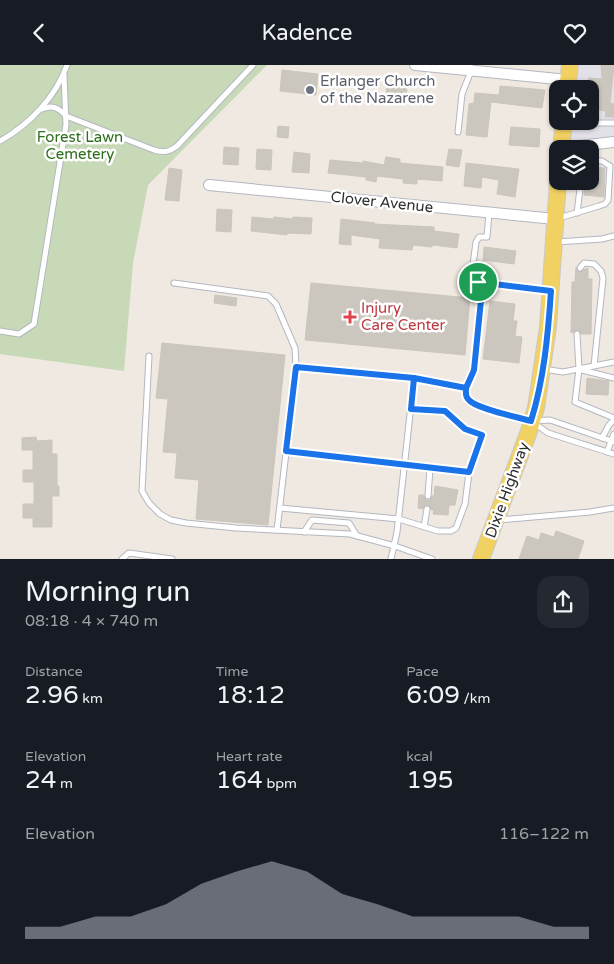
<!DOCTYPE html>
<meta charset="utf-8">
<style>
body{margin:0;font-family:"Varela Round",sans-serif;background:#242831;color:#f1f3f6;height:100vh;display:flex;flex-direction:column;font-size:19px;white-space:nowrap}
*{box-sizing:border-box;margin:0}
p{font-size:16px;color:#9ea1a6}
.icon{flex:none;width:28px;height:28px;fill:none;stroke:currentColor;stroke-width:2;stroke-linecap:round;stroke-linejoin:round}
.map{position:relative;height:494px;overflow:hidden}
.side{display:flex;flex-direction:column;background:#171b24;flex:1}
.side>*{flex:none}
.fabs{position:absolute;left:549px;top:15px;display:grid;gap:10px}
.fabs a{display:grid;place-items:center;width:50px;height:50px;border-radius:10px;background:#171b24;box-shadow:0 1px 4px #0004;font-size:25px}
.pin{position:absolute;display:grid;place-items:center;width:42px;height:42px;color:#fff;margin:-21px;border:2px solid #fff;border-radius:50%;box-shadow:0 1px 5px #0007}
.round{display:grid;place-items:center;flex:none;width:52px;height:52px;border-radius:15px;background:#242831}
.head{display:flex;align-items:center;justify-content:space-between;height:85px;padding:0 25px}
h1{font-size:28px;font-weight:600;line-height:38px}
.stats{display:grid;grid-template-columns:repeat(3,1fr);gap:8px;height:85px;padding:5px 25px}
.stats div{display:grid;align-content:center}
.stats b{font-size:25px;font-weight:600}
.stats small{font-size:14px;font-weight:400}
.stats p{font-size:14px}
.chart{height:140px;padding:10px 25px}
.chart p{display:flex;justify-content:space-between}
.chart svg{width:100%;height:90px;margin-top:5px;fill:#8c9099;opacity:.7}
header{display:flex;justify-content:space-between;align-items:center;height:65px;padding:0 25px;background:#171b24;font-size:22px;font-weight:600}
.map>svg:first-child{display:block}
.industrial{fill:#e3e1e8}
.cemetery{fill:#c8d9b8}
.building{fill:#cbc7bf;stroke:#cbc5ba}
.lines{fill:none;stroke-linecap:round;stroke-linejoin:round}
.lane-casing{stroke:#b4b7c1;stroke-width:7}
.street-casing{stroke:#b4b7c1;stroke-width:12}
.primary-casing{stroke:#c9c9c9;stroke-width:18}
.lane{stroke:#fff;stroke-width:5}
.street{stroke:#fff;stroke-width:10}
.primary{stroke:#f2d163;stroke-width:16}
.route-casing{stroke:#fff;stroke-width:10}
.route{stroke:#1a73e8;stroke-width:6}
.worship-dot{fill:#6b7280;stroke:#fff;stroke-width:2}
.health-dot{fill:#e0444e;stroke:#fff;stroke-width:2}
.labels{text-anchor:middle;stroke-width:5;stroke-linejoin:round;paint-order:stroke}
.worship-label{font-size:15px;fill:#5b616d;stroke:#fff;text-anchor:start}
.park-label{font-size:15px;fill:#2c6e1b;stroke:#fff}
.street-label{font-size:15px;fill:#2e2e2e;stroke:#fff}
.health-label{font-size:15px;fill:#be3a42;stroke:#fff;text-anchor:start}
</style>
<header><svg class="icon" aria-label="back" viewBox="0 0 24 24"><path d="M15 5l-7 7 7 7"/></svg>Kadence<svg class="icon" aria-label="heart" viewBox="0 0 24 24"><path d="M12 20l-8-8c-3-5 5-10 8-4 3-6 11-1 8 4z"/></svg></header>
<div class="map">
<svg width="614" height="494" viewBox="0 0 614 494">
<rect width="100%" height="100%" fill="#efe9e1"/>
<path class="industrial" d="M570 0H614V77L561 83 564 56H590V24H567Z"/>
<path class="cemetery" d="M0 0H267L148 120 133 198 124 306 0 289Z"/>
<g class="building">
<path d="M601 0H614L610 38 614 39V52H605L606 46 590 44V24H588L589 13 602 14Z"/>
<path d="M282 5 318 9 316 30 280 26Z"/>
<path d="M387 20 407 21 406 37 386 36Z"/>
<path d="M500 21 545 25 542 43 491 37 487 72 466 70 469 39 474 38 475 28 499 30Z"/>
<path d="M278 61 289 62 288 73 277 72Z"/>
<path d="M511 62 540 64 539 82 509 80Z"/>
<path d="M224 82 239 83 238 100 223 99Z"/>
<path d="M257 84 272 85 271 105 256 104Z"/>
<path d="M449 84 462 85 459 102 446 100Z"/>
<path d="M294 87 310 89 309 108 292 107Z"/>
<path d="M386 92 400 94V98L443 102 442 116 417 114V119L403 118V114L377 111 376 117 366 115V112L328 108 330 95 363 98V96L384 100Z"/>
<path d="M466 98 519 104 515 132 497 129 499 115 482 112 481 123 464 121Z"/>
<path d="M590 102 605 103 604 132 584 130 585 116H590Z"/>
<path d="M169 103 182 105 179 136 165 135Z"/>
<path d="M217 144 232 145 231 167 216 166Z"/>
<path d="M252 152 273 154 274 152 293 154V152L312 153 311 169 287 168V170L251 166Z"/>
<path d="M341 154 375 158 374 159 434 162V166L459 169 457 183 433 180 432 182 413 180 412 185 379 183 380 174 351 170V180L339 179Z"/>
<path d="M484 182 516 186 514 199 483 195Z"/>
<path d="M576 202 577 206 580 207 588 203V214H592L591 269H581L580 266 577 265 571 268 572 217H575Z"/>
<path d="M311 218 470 233 465 290 305 275Z"/>
<path d="M215 230 237 233 236 241 214 238Z"/>
<path d="M490 236 515 239 513 256H517L515 271 522 272 519 298 483 294Z"/>
<path d="M162 278 285 290 268 460 196 454 199 415 175 413 177 388 163 387 168 334 156 333Z"/>
<path d="M587 313 609 316 608 330 586 329Z"/>
<path d="M36 372 37 376 52 375V389H57V421H59V431H52V462H33V453H23V439H34V417H23V405H33V385H22V373Z"/>
<path d="M435 421 458 425 455 440H449L448 450 433 449 434 445H431L428 440 424 441 423 444 418 443 419 430H424L426 435H430L432 431H434Z"/>
<path d="M556 466 584 476 578 494H519L527 471 539 475 541 468 554 472Z"/>
</g>
<g class="lines">
<g class="lane-casing">
<g id="lane">
<path d="M42 44C52 40 58 42 66 51L154 85C164 88 169 87 177 81L253 0"/>
<path d="M567 58H614"/>
<path d="M458 67 462 29 471 6 470 0"/>
<path d="M0 76C29 60 56 32 67 0"/>
<path d="M489 148 487 172H479L476 177 473 200 479 205 478 217 481 235 474 305 466 323V332L469 337 480 342 531 356 550 355 614 377"/>
<path d="M577 148 581 116"/>
<path d="M559 153 599 141 605 139 608 135 610 101 602 96 590 95"/>
<path d="M557 177 602 174 614 171"/>
<path d="M580 203 584 198 594 199 601 206 603 213 594 301"/>
<path d="M478 217 548 226"/>
<path d="M174 218 268 231 276 239 295 283 296 302"/>
<path d="M0 266 19 269 34 259 66 60 64 10"/>
<path d="M577 269 579 304 575 337 614 353"/>
<path d="M149 291 142 426 149 438 160 449 171 455 186 458 236 463 350 469 395 481 432 494"/>
<path d="M543 304 563 307 614 297"/>
<path d="M582 305 614 313"/>
<path d="M534 358 548 368 614 389"/>
<path d="M602 373 609 360 614 355"/>
<path d="M286 386 469 407"/>
<path d="M607 387 614 369"/>
<path d="M428 431 430 403"/>
<path d="M280 443 399 454 438 466H451L456 463 465 439 469 407 482 370 465 363 445 346 411 344"/>
<path d="M499 455 590 447 614 443"/>
<path d="M424 462 427 444"/>
<path d="M277 465 296 302 414 313 466 323"/>
<path d="M304 467 312 455 349 458 357 471"/>
<path d="M122 494 129 488 172 494"/>
<path d="M391 494 397 467 414 313"/>
</g>
</g>
<g class="street-casing">
<g id="street">
<path d="M415 0 568 15"/>
<path d="M561 83 614 77"/>
<path d="M209 120 555 154"/>
</g>
</g>
<g class="primary-casing">
<g id="primary">
<path d="M567 24 570 0"/>
<path d="M561 84 564 56"/>
<path d="M481 494 528 369 536 343 548 262 558 116"/>
</g>
</g>
<use href="#lane" class="lane"/>
<use href="#street" class="street"/>
<use href="#primary" class="primary"/>
</g>
<g class="lines">
<g class="route-casing">
<path id="route" d="M478 217 481 235 474 305 466 323 414 313 296 302 286 386 469 407 482 370 465 364 445 346 411 344 414 313 466 323C466 327 465 331 468 334 475 344 518 352 531 356 544 314 548 270 551 226L478 217"/>
</g>
<use href="#route" class="route"/>
</g>
<circle class="worship-dot" cx="310" cy="25" r="5"/>
<path class="health-dot" d="M347.5 244.5h5v5h5v5h-5v5h-5v-5h-5v-5h5z"/>
<g class="labels">
<g class="worship-label">
<text x="320" y="21">Erlanger Church<tspan x="320" dy="17">of the Nazarene</tspan></text>
</g>
<g class="park-label">
<text x="80" y="77">Forest Lawn<tspan x="80" dy="17">Cemetery</tspan></text>
</g>
<g class="street-label">
<text transform="translate(382 137) rotate(6)" y="5">Clover Avenue</text>
<text transform="translate(507 425) rotate(-70)" y="5">Dixie Highway</text>
</g>
<g class="health-label">
<text x="361" y="248">Injury<tspan x="361" dy="17">Care Center</tspan></text>
</g>
</g>
</svg>
<div class="fabs">
<a><svg class="icon" aria-label="locate" viewBox="0 0 24 24"><circle cx="12" cy="12" r="6"/><path d="M12 2v4M12 18v4M2 12h4M18 12h4"/></svg></a>
<a><svg class="icon" aria-label="layers" viewBox="0 0 24 24"><path d="M12 4l9 5-9 5-9-5zM3 14l9 5 9-5"/></svg></a>
</div>
<div class="pin" style="left:478px;top:217px;background:#1e9e55"><svg class="icon" aria-label="arrive" viewBox="0 0 24 24"><path d="M6 21V4h12l-3 4 3 4H6"/></svg></div>
</div>
<section class="side">
<div class="head"><div><h1>Morning run</h1><p>08:18 · 4 × 740 m</p></div><a class="round"><svg class="icon" aria-label="share" viewBox="0 0 24 24"><path d="M12 15V3M7 8l5-5 5 5M5 13v7h14v-7"/></svg></a></div>
<div class="stats">
<div><p>Distance</p><b>2.96<small> km</small></b></div>
<div><p>Time</p><b>18:12</b></div>
<div><p>Pace</p><b>6:09<small> /km</small></b></div>
</div>
<div class="stats">
<div><p>Elevation</p><b>24<small> m</small></b></div>
<div><p>Heart rate</p><b>164<small> bpm</small></b></div>
<div><p>kcal</p><b>195</b></div>
</div>
<div class="chart"><p><span>Elevation</span>116–122 m</p>
<svg viewBox="0 0 160 44" preserveAspectRatio="none"><path d="M0 44V38L10 38L20 33L30 33L40 27L50 17L60 11L70 6L80 11L90 22L100 27L110 33L120 33L130 33L140 33L150 38L160 38V44z"/></svg>
</div>
</section>
